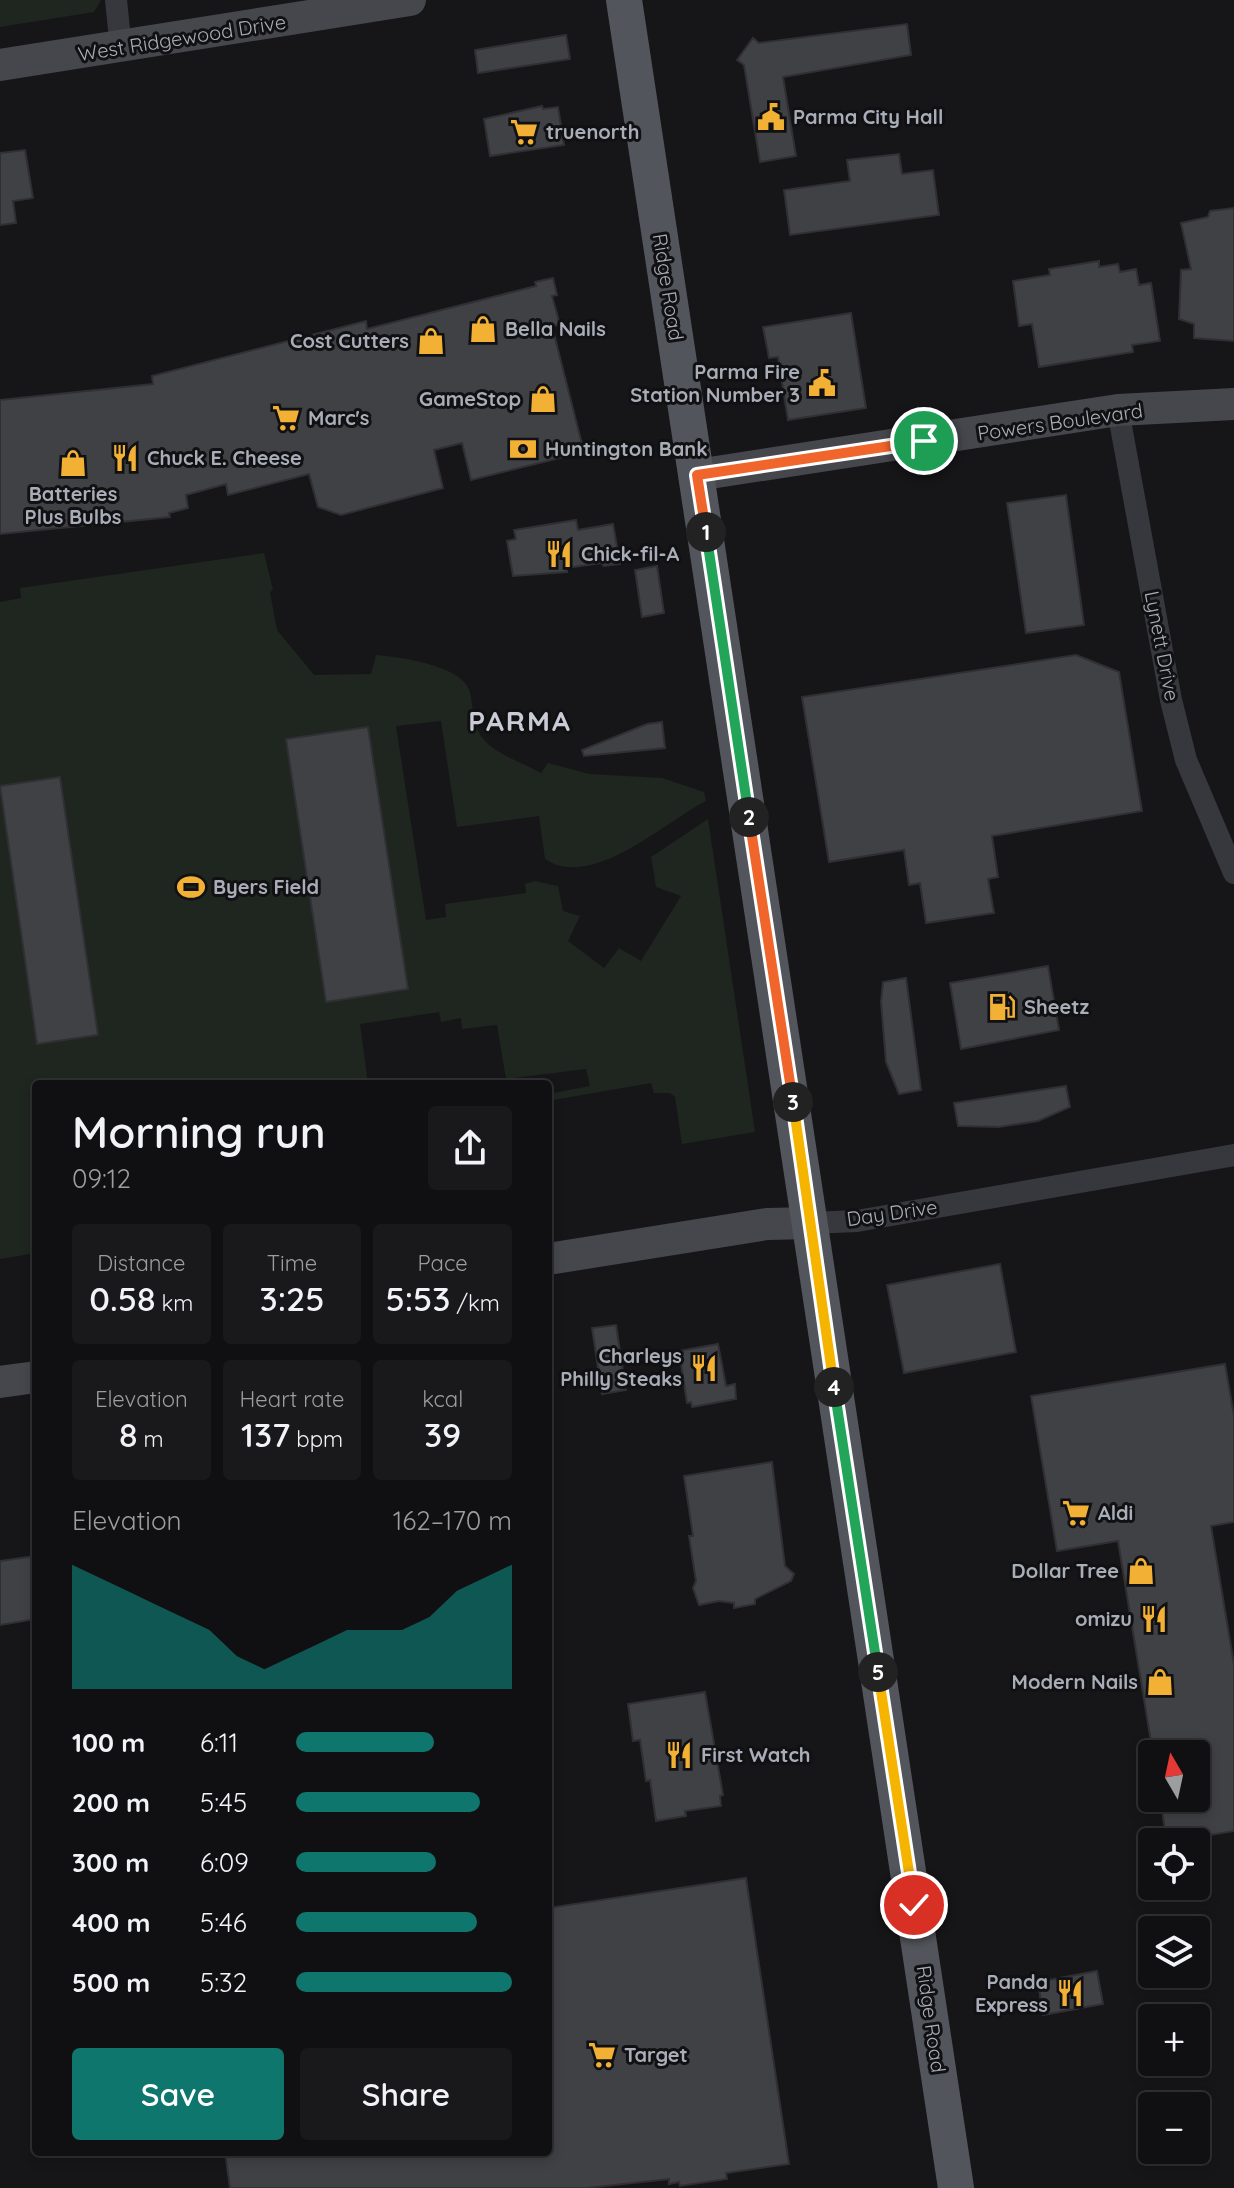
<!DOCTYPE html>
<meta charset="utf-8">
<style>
body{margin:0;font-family:Quicksand,sans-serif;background:#19191b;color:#f1f3f6;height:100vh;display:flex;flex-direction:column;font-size:30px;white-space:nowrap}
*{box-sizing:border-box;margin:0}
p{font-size:26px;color:#9c9d9f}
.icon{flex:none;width:44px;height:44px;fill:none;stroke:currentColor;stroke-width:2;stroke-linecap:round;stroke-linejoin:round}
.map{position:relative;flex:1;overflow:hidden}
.panel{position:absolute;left:32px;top:1080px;width:520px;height:1076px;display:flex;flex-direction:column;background:#101012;border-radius:8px;box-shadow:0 4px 12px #0003,0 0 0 2px #303032}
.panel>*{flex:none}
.needle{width:52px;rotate:351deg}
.buttons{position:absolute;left:1138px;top:1740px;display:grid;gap:16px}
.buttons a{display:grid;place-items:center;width:72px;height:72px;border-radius:8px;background:#101012;box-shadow:0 4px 12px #0003,0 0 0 2px #303032;font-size:40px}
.pin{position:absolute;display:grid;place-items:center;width:68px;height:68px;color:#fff;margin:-34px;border:4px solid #fff;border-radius:50%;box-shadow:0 2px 8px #0007}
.km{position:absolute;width:40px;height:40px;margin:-20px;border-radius:50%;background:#222;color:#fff;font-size:22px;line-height:40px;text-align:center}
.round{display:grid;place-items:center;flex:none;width:84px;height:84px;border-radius:8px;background:#19191b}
.overview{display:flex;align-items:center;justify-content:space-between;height:136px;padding:0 40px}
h1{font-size:44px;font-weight:600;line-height:60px}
.metrics{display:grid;grid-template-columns:repeat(3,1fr);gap:12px;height:136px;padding:8px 40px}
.metrics div{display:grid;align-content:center;border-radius:8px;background:#19191b;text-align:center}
.metrics b{font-size:34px;font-weight:600}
.metrics small{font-size:22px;font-weight:400}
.metrics p{font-size:22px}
.chart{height:224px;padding:16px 40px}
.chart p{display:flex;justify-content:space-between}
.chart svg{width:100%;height:144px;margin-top:8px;fill:#0f766e;opacity:.7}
.button{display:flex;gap:16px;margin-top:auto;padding:16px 40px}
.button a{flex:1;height:92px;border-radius:8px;background:#0f766e;color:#fff;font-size:32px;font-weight:600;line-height:92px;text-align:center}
.button a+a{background:#19191b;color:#f1f3f6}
ul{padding:0 40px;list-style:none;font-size:26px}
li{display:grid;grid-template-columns:128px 96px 1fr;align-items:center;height:60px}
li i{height:20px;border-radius:10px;background:#0f766e}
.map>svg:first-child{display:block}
.green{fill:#1e261f}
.building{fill:#404145;stroke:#303034;stroke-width:2}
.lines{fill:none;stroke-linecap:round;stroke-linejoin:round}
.street{stroke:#37383d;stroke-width:22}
.secondary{stroke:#45474d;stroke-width:32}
.primary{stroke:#53555c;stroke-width:36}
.split-1-casing{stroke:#fff;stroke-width:16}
.split-2-casing{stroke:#fff;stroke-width:16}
.split-3-casing{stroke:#fff;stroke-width:16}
.split-4-casing{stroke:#fff;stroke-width:16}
.split-5-casing{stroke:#fff;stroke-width:16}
.split-6-casing{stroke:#fff;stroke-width:16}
.split-1{stroke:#f0652b;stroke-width:10}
.split-2{stroke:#22a559;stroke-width:10}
.split-3{stroke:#f0652b;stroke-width:10}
.split-4{stroke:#f5b400;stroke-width:10}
.split-5{stroke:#22a559;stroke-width:10}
.split-6{stroke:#f5b400;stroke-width:10}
.labels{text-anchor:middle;stroke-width:6;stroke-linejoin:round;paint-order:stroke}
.street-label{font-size:20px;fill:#a8adb8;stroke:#111113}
.poi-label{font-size:20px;font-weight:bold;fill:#a8adb8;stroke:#111113;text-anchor:start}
.district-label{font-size:28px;font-weight:bold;letter-spacing:2px;fill:#c9ccd4;stroke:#111113}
</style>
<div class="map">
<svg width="1234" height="2188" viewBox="0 0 1234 2188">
<rect width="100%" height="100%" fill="#161618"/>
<g class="green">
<path d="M0 0H101L94 12 0 27Z"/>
<path d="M264 553 273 590 270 592 277 630 314 675 371 674 376 655C399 657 463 665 470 692 474 710 472 729 487 743 501 756 525 764 541 773L548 763 589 774 662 778 704 792 706 801C665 822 591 891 545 859L539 816 457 827 441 721 396 726 426 920 446 917 445 904 526 893 525 884 535 881 558 886 563 911 580 916 568 941 604 968 619 948 641 961 681 896 656 887 651 857 708 819 755 1132 682 1144 675 1097 670 1093H654L651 1083 548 1101V1094L590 1086 586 1069 506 1079 497 1025 462 1029 461 1018 441 1022 439 1012 360 1024 368 1084H36V1253L0 1259V602L21 598 20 588Z"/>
</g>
<g class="building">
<path d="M907 24 911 55 783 77 796 156 760 162 744 65 737 60 753 38 759 43Z"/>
<path d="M566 35 570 59 478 73 475 50Z"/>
<path d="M542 106 543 109 558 107 564 145 490 156 484 119Z"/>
<path d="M25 150 33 198 13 201 16 223 0 225V153Z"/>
<path d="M899 154 902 174 933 170 939 215 790 235 784 190 850 181 847 160Z"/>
<path d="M1234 208V341L1194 338V324L1179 319 1181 270 1191 269 1181 223 1208 217 1210 211Z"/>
<path d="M1099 261V267L1118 264 1120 272 1136 269 1139 285 1151 283 1160 341 1132 345 1133 352 1039 367 1032 324 1019 326 1013 281 1050 275 1049 269Z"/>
<path d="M553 278 557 295 552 296 560 325 552 326 584 452 471 480 462 443 434 450 443 488 341 515 318 507 309 474 228 495 226 484 186 495 188 508 169 513 170 517 0 534V400L153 384 152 376 366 321 367 329 536 286 535 282Z"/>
<path d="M851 313 866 408 788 420 778 357 769 358 763 327Z"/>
<path d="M1066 495 1084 625 1026 633 1007 503Z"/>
<path d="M576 520 578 530 613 524 620 564 604 566 601 563 567 568V572L513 576 507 541 516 539 514 530Z"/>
<path d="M657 566 664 613 642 617 635 570Z"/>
<path d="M1076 655 1119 672 1142 811 992 836 998 877 988 879 994 913 926 923 920 883 909 885 904 850 829 862 802 697Z"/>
<path d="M662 722 665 748 584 756 582 750 647 724Z"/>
<path d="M368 727 408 989 326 1002 286 739Z"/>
<path d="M60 777 98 1035 37 1044 0 786Z"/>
<path d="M1048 966 1059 1030 961 1049 950 983Z"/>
<path d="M906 978 921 1090 899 1094 886 1062 881 1002 883 982Z"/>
<path d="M1066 1086 1070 1107 1038 1121 999 1127 958 1126 954 1103Z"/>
<path d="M1000 1264 1016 1352 904 1373 887 1285Z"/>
<path d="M616 1325 626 1390 602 1394 592 1328Z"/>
<path d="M718 1344 726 1386 735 1384 736 1399 692 1407 691 1402 687 1403 679 1351Z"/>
<path d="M1225 1364 1234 1416V1522L1211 1526 1234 1665V1831L1167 1842 1160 1798H1196V1754H1153L1118 1541 1057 1551 1031 1396Z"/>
<path d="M772 1462 785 1566 794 1574 791 1581 755 1599V1604L734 1608V1603L719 1601 699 1605 693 1588 696 1581 689 1536H693L684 1476Z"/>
<path d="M36 1556V1619L0 1625V1561Z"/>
<path d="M705 1692 723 1795 720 1796 721 1806 685 1811 686 1816 656 1821 650 1780 646 1781 640 1740 633 1741 628 1704Z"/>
<path d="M746 1878 789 2164 726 2173 727 2179 680 2186 679 2182 669 2184V2179L587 2188H230L225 2152H548V1908Z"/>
<path d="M1097 1971 1103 2004 1043 2015 1038 1982Z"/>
</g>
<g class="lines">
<g class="street">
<path d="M116 0 121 49"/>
<path d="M1118 410 1171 700 1186 760 1234 873"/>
<path d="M811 1223 857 1221 1234 1155"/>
</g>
<g class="secondary">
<path d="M0 65 410 0"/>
<path d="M697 475 1118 410 1234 404"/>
<path d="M548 1259 767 1224 811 1223"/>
<path d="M0 1382 36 1377"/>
</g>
<path class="primary" d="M624 0 956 2188"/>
</g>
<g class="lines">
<g class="split-1-casing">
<path id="split-1" d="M706 532 697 475 924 441"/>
</g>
<g class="split-2-casing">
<path id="split-2" d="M706 532 749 817"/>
</g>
<g class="split-3-casing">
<path id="split-3" d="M749 817 793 1102"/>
</g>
<g class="split-4-casing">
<path id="split-4" d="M793 1102 834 1387"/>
</g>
<g class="split-5-casing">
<path id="split-5" d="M834 1387 878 1672"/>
</g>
<g class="split-6-casing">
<path id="split-6" d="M878 1672 914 1905"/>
</g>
<use href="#split-1" class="split-1"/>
<use href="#split-2" class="split-2"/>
<use href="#split-3" class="split-3"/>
<use href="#split-4" class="split-4"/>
<use href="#split-5" class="split-5"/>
<use href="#split-6" class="split-6"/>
</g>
<defs>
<g id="civic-bare" transform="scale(2.16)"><path d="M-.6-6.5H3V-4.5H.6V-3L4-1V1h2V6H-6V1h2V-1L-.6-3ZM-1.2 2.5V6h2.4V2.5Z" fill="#f2b134" stroke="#111113" stroke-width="2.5" paint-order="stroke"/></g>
<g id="supermarket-bare" transform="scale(2.16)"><path d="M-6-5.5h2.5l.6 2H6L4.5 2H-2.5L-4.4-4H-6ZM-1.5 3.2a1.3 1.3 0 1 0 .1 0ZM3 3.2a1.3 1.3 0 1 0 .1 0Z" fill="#f2b134" stroke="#111113" stroke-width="2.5" paint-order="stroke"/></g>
<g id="shop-bare" transform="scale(2.16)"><path d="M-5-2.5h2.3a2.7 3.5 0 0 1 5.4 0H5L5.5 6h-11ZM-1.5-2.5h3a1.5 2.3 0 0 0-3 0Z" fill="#f2b134" stroke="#111113" stroke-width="2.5" paint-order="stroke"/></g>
<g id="bank-bare" transform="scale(2.16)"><path d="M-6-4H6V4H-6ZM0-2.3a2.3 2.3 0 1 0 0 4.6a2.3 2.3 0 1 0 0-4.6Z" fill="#f2b134" stroke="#111113" stroke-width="2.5" paint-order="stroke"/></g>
<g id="restaurant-bare" transform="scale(2.16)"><path d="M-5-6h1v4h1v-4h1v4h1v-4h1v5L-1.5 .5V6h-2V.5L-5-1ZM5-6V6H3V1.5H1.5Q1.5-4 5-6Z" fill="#f2b134" stroke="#111113" stroke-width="2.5" paint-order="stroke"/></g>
<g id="stadium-bare" transform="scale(2.16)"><path d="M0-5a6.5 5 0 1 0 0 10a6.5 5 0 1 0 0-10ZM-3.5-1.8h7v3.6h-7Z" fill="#f2b134" stroke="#111113" stroke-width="2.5" paint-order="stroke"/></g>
<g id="fuel-bare" transform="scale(2.16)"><path d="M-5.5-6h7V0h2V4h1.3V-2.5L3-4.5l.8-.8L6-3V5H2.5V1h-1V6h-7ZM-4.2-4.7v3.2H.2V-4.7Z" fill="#f2b134" stroke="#111113" stroke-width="2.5" paint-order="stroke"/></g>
</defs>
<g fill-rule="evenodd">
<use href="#civic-bare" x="771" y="117"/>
<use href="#supermarket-bare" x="524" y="132"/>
<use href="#shop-bare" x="483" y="329"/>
<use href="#shop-bare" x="431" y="341"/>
<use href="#civic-bare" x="822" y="383"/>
<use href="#shop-bare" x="543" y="399"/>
<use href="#supermarket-bare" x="286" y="418"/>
<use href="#bank-bare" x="523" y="449"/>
<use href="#restaurant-bare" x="125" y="458"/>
<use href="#shop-bare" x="73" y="463"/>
<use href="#restaurant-bare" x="559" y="554"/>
<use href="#stadium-bare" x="191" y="887"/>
<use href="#fuel-bare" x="1002" y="1007"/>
<use href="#restaurant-bare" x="704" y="1368"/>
<use href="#supermarket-bare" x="1076" y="1513"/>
<use href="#shop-bare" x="1141" y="1571"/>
<use href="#restaurant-bare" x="1154" y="1619"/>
<use href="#shop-bare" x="1160" y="1682"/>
<use href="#restaurant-bare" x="679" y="1755"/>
<use href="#restaurant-bare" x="1070" y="1993"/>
<use href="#supermarket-bare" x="602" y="2055"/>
</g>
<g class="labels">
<g class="street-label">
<text transform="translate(182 38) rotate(-9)" y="7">West Ridgewood Drive</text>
<text transform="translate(668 287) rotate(81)" y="7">Ridge Road</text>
<text transform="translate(1060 422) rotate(-8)" y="7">Powers Boulevard</text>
<text transform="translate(1162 646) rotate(79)" y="7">Lynett Drive</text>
<text transform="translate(892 1213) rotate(-8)" y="7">Day Drive</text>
<text transform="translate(931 2019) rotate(82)" y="7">Ridge Road</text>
</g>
<g class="poi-label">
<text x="793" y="124">Parma City Hall</text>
<text x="546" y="139">truenorth</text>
<text x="505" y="336">Bella Nails</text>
<text x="409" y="348" text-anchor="end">Cost Cutters</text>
<text x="800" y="379" text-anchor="end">Parma Fire<tspan x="800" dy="23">Station Number 3</tspan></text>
<text x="521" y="406" text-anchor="end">GameStop</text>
<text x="308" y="425">Marc's</text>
<text x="545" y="456">Huntington Bank</text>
<text x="147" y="465">Chuck E. Cheese</text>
<text x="73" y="501" text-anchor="middle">Batteries<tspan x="73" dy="23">Plus Bulbs</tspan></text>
<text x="581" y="561">Chick-fil-A</text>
<text x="213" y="894">Byers Field</text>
<text x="1024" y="1014">Sheetz</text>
<text x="682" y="1363" text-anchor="end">Charleys<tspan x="682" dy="23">Philly Steaks</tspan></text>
<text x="1098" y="1520">Aldi</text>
<text x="1119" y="1578" text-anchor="end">Dollar Tree</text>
<text x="1132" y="1626" text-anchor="end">omizu</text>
<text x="1138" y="1689" text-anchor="end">Modern Nails</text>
<text x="701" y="1762">First Watch</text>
<text x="1048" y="1989" text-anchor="end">Panda<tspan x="1048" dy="23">Express</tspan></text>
<text x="624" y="2062">Target</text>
</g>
<g class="district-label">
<text x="520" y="731">PARMA</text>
</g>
</g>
</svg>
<div class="buttons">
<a><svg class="needle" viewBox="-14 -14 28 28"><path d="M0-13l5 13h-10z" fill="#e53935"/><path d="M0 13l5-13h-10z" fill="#9c9d9f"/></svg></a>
<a><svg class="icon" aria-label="locate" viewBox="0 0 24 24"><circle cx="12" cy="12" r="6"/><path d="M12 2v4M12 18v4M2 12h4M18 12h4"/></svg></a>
<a><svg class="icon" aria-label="layers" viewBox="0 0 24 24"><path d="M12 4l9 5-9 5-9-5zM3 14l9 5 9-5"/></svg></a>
<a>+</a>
<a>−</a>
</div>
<div class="pin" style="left:924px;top:441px;background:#1e9e55"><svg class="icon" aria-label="arrive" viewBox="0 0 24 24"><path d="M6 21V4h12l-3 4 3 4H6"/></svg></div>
<div class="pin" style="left:914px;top:1905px;background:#d93025"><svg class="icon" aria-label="check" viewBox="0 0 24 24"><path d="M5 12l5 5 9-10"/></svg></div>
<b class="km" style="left:706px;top:532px">1</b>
<b class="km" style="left:749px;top:817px">2</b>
<b class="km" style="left:793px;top:1102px">3</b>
<b class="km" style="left:834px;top:1387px">4</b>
<b class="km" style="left:878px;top:1672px">5</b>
<section class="panel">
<div class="overview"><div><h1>Morning run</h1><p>09:12</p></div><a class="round"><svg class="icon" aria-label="share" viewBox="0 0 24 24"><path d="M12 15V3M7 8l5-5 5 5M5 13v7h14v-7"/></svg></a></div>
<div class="metrics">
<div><p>Distance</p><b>0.58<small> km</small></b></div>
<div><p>Time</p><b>3:25</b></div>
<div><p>Pace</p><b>5:53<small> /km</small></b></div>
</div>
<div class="metrics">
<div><p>Elevation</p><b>8<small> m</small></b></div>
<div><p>Heart rate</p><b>137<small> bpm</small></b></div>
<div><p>kcal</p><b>39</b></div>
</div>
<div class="chart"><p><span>Elevation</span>162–170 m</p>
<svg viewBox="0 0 160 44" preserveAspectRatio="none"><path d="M0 44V6L10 10L20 14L30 18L40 22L50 26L60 34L70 38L80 34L90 30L100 26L110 26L120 26L130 22L140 14L150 10L160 6V44z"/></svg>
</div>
<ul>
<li><b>100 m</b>6:11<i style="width:64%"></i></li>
<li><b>200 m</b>5:45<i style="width:85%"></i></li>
<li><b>300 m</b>6:09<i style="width:65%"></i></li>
<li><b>400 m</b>5:46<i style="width:84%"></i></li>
<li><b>500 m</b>5:32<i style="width:100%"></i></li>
</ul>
<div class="button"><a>Save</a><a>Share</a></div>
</section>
</div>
